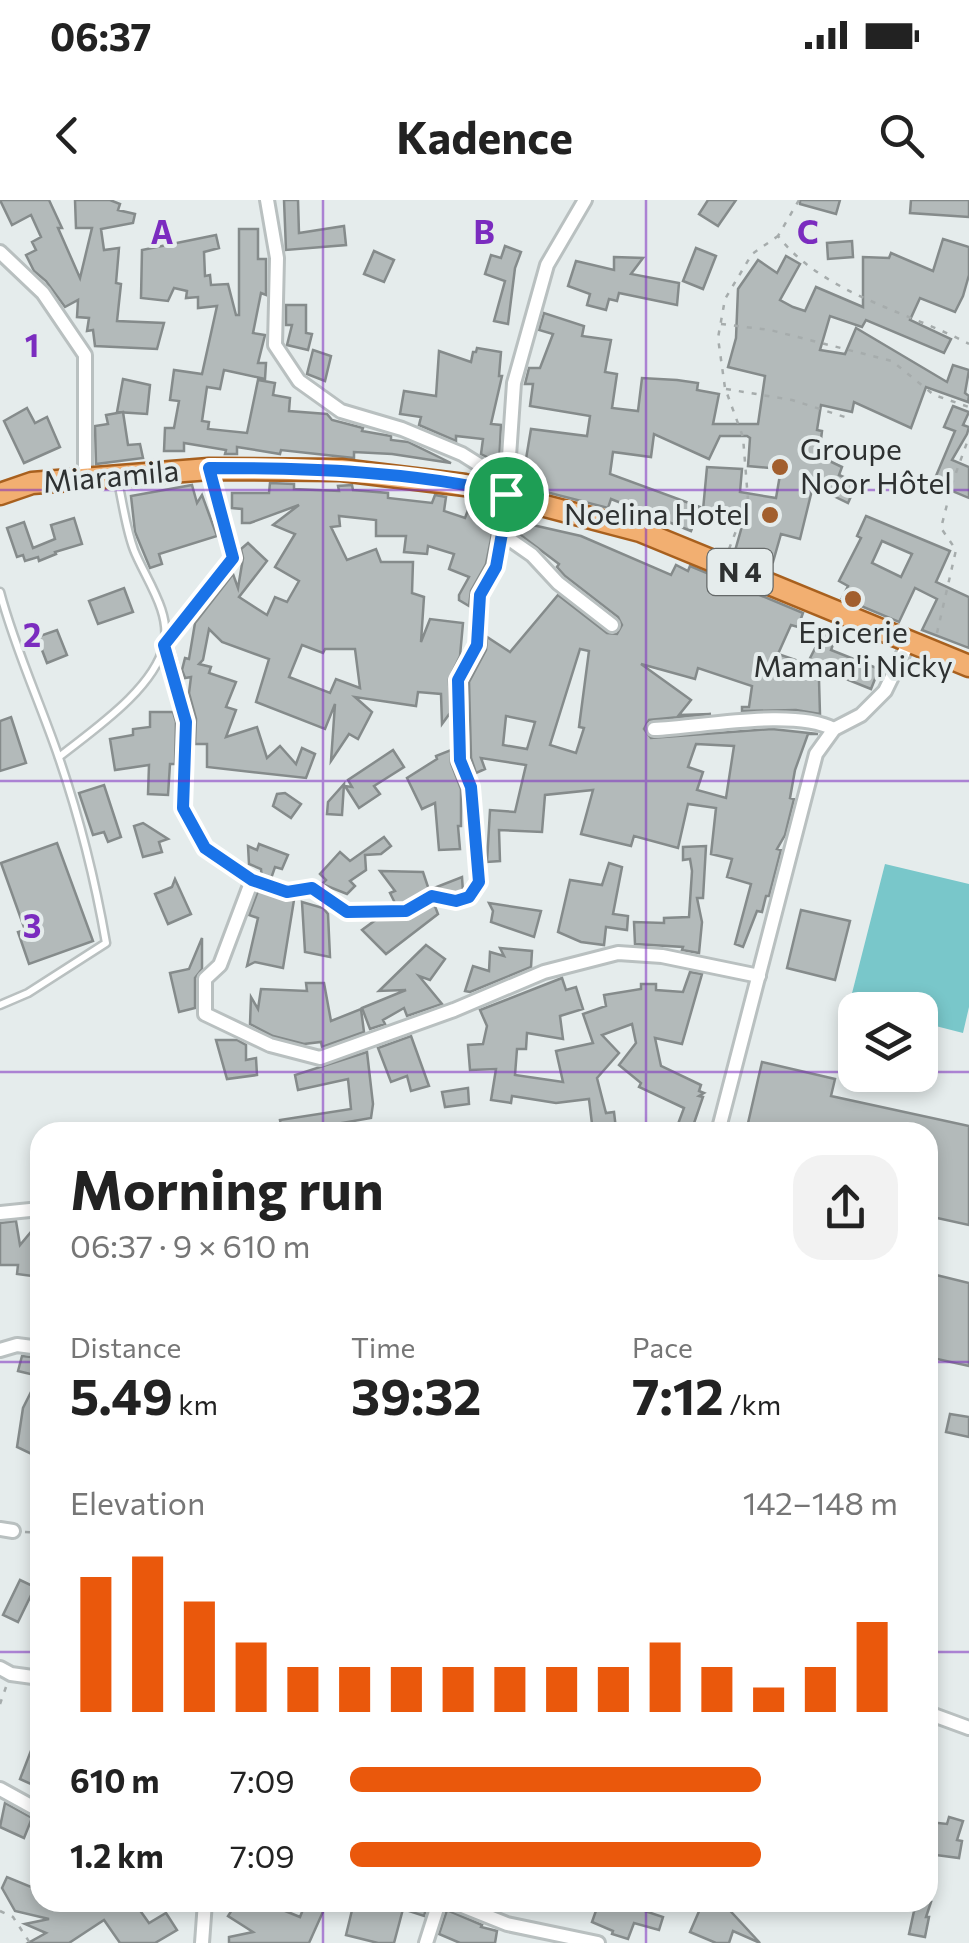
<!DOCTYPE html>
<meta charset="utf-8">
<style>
body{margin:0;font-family:Commissioner,sans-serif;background:#f2f2f2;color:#222;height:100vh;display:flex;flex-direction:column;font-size:38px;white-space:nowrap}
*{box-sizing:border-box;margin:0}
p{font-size:32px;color:#767676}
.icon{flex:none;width:55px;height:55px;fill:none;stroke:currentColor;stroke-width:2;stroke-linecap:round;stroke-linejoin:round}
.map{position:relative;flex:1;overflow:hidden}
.side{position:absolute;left:30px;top:922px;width:908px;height:790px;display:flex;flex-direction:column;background:#fff;border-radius:30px;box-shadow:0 5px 15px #0003}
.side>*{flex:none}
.fabs{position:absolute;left:838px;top:792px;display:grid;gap:20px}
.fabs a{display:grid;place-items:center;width:100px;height:100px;border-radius:20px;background:#fff;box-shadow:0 5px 15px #0003;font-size:50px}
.pin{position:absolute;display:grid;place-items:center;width:85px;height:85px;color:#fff;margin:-42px;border:5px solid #fff;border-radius:50%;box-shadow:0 2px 10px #0007}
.round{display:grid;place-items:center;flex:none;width:105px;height:105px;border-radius:30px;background:#f2f2f2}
.overview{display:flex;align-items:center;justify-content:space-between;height:170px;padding:0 40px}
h1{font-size:55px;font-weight:700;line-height:75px}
.metrics{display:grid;grid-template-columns:repeat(3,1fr);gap:15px;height:170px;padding:10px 40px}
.metrics div{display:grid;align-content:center}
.metrics b{font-size:50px;font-weight:700}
.metrics small{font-size:28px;font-weight:400}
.metrics p{font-size:28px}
.chart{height:280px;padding:20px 40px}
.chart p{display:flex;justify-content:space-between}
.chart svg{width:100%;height:180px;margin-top:10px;stroke:#ea580c;stroke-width:6}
ul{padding:0 40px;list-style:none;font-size:32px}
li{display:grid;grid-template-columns:160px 120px 1fr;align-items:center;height:75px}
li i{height:25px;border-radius:12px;background:#ea580c}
.status{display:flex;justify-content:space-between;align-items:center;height:70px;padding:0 50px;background:#fff;direction:ltr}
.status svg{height:28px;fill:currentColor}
header{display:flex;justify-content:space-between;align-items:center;height:130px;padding:0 40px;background:#fff;font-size:45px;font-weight:700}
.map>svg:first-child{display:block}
.green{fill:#79c7ca}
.building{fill:#b3baba;stroke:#858b8b;stroke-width:2.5;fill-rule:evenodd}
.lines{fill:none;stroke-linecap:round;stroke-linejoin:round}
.lane-casing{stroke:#b9c0c0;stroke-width:11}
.street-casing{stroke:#b9c0c0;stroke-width:18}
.primary-casing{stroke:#a8601e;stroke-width:25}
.path{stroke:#a6acac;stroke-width:2.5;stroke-dasharray:5 8;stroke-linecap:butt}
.lane{stroke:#fff;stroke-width:6}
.street{stroke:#fff;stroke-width:12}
.primary{stroke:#f2af71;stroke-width:20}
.route-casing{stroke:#fff;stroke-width:20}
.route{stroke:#1a73e8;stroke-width:12}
.grid{fill:none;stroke:#7b2cbf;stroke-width:2.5;stroke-opacity:0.55}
.poi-dot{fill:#a25f2e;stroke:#e5ecec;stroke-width:4}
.labels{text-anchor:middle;stroke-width:8;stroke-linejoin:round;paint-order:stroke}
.shield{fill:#e5ecec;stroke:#656969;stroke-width:2.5}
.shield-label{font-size:28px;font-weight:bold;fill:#2e3131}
.poi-label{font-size:30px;fill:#2e3131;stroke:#e5ecec;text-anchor:start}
.street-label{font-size:30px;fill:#2e3131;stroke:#e5ecec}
.grid-label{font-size:32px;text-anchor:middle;font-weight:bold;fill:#7b2cbf;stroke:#e5ecec;stroke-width:8;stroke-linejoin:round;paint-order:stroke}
</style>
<div class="status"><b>06:37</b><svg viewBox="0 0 49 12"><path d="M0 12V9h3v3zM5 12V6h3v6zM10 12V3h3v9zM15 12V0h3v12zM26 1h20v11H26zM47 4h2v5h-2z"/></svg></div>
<header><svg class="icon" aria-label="back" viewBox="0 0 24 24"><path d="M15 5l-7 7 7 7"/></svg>Kadence<svg class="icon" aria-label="search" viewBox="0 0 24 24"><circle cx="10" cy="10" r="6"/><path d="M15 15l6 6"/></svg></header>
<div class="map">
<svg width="969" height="1743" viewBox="0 0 969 1743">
<rect width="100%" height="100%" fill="#e5ecec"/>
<path class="green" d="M885 664 969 684V807L963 833 920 822V810H871L849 805Z"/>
<g class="building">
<path d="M0 0H49L62 28H58L80 78 92 28H76L75 0H110L120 4 118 10 135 14 133 23 101 29 104 50 119 48 116 83 121 84 117 121 164 123 157 149 95 146 93 130 87 131 89 118 77 117 78 100 65 107 46 81 34 71 26 55 36 50 32 42 41 37 31 15 12 25Z"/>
<path d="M284 0H298L299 33 344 26 346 45 286 50Z"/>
<path d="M708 0H736L718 26 699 14Z"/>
<path d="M800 0H840L836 14 800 4Z"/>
<path d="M911 0H969V17L910 13Z"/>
<path d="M239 29H258V59H266V95L261 93 253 133 265 135 258 163H266L265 179 224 170 220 189 207 187 202 221 209 222 208 229 247 233 258 180 275 183 273 195 290 198 289 211 327 214 332 220 363 228 362 231 391 236V240L408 242 451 263 392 254 354 252V258L281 250 280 254 237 247V254H225L226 250 184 243V251H164L165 228H174L179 201 170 200 174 170 202 174 217 106 198 108V97L186 98 187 91 174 88 168 101 141 98 142 50 216 35 219 48 204 52 205 76 210 75 211 85 228 84 236 115H239Z"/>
<path d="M943 39 969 47V75L963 96 955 112 920 98 910 120 951 139 944 153 866 120 862 127 830 116 820 150 845 154 856 128 947 182 953 165 969 170 965 193 969 196 968 202 926 187 911 228 854 202 852 212 821 205 817 230 822 231 819 256 842 267 839 275 857 283 848 303 813 286 800 339 781 334 773 362 735 351 746 312 703 310 707 267 742 269 740 292 776 298 781 269 748 266 750 238 747 236H720L709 259 654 234 651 257 613 252 610 274 700 307 691 331 611 299 608 308 550 293 536 289 538 279 523 277 531 229 587 236 590 216 530 206 533 184H525L529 168H540L553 134 539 130 544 113 584 126 582 136 611 140 605 172 617 174 612 208 638 211 642 178 677 180 698 183 697 190 719 194 713 224H758L765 176 728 167 736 138 738 89 758 60 777 73 786 56 800 64 780 100 793 107 805 111 816 87 863 107V57L889 58 891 53 933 71Z"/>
<path d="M852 41 853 57 828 59 827 43Z"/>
<path d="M505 46 521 52 515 68 508 124 494 121 505 81 485 74 491 55 501 58Z"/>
<path d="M696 48 716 56 703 89 683 81Z"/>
<path d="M374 51 394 60 384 82 364 74Z"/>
<path d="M614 57 643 58 631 74 679 83 677 105 619 93 617 101 609 99 606 110 587 105 590 94 568 86 576 61 614 70Z"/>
<path d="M286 105H306V133L312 134 308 150 287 145 292 125H286Z"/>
<path d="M477 148 501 152 499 176H502L491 224 501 225 499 263 481 254 483 239 456 236V241L419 225 421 217 400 214 404 191 436 196 439 151 471 162 473 152H476Z"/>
<path d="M313 150 331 156 325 181 307 174Z"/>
<path d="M123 179 150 185 147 214 117 212Z"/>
<path d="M953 206 969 212 963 225 969 227 967 234 952 260 969 267V298L933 283 955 231 944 227Z"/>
<path d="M27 208 35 223 47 217 60 247 24 263 4 221Z"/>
<path d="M123 212 128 245 140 244 143 258 96 264 95 226 108 224 106 215Z"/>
<path d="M270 283 294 284V289L339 291 338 286 352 285 353 290 388 293V298L432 303 435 295 446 297 444 311 465 318 468 310 495 319 486 364 471 391 469 406 459 400V395L469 377 449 369 454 354 428 346 427 354 404 352 406 336H376V320L339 316 340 326 331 327 347 360 376 349 381 362H413L412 393 424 397 421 442 430 419 463 423 460 456 449 479 450 513 442 524 441 494 418 492 416 506 355 497 372 512 358 539 349 534 331 561 335 504 325 529 256 502 269 459 222 442 209 429 203 460 199 464 211 467 209 473 236 482 226 507 236 510 226 537 257 527 267 558 280 546 296 564 302 548 315 554 306 578 207 567V544H195L196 519 189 493 191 477 185 478 182 470 185 458 189 459 195 423 233 374 238 388 243 358 241 349 248 343 267 361 239 397 267 415 275 397 287 402 299 381 275 367 295 334 273 325 299 305 250 323H242V309L232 308V293H269ZM302 445 323 453 325 449H355L360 488 336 479 330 493 289 477Z"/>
<path d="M192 285 197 303 202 295 217 336 159 354 162 364 150 368 135 332 131 296Z"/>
<path d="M866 316 950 351 936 382 969 397V448L922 430 937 399 915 388 899 422 842 398 848 386 839 381 861 338 857 336ZM882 341 912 354 901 377 872 363Z"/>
<path d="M74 318 82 344 55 352 56 354 39 361 38 357 25 361 23 355 17 357 7 328 24 322 33 348 55 339 51 325Z"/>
<path d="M515 321 581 336 671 375 676 365 688 371 690 366 803 413 798 427 791 425 778 454 807 464 826 427 838 431 831 450 879 469 871 489 819 468V477L816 475 819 480 820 514 796 510 742 511V507H749L752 486 698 468 695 479 641 464 691 500 679 515 711 514 649 520 644 529 651 538 772 529 818 534H808L795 570 790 598 794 599 785 635 777 649 781 650 769 696H766L762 712 757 711 743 747 735 744 751 684 727 677 732 659 711 654 716 608 688 604 678 648 634 636 631 646 581 634 593 590 545 595 542 632 499 630 500 661 487 662 490 610 515 612 526 565 481 558 485 569 476 573 471 558 469 482 486 450 487 437 510 452 558 395 607 433 617 434 622 425 618 417 565 376 557 367 559 364 514 330ZM580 449 589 451 579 527 584 528 576 553 550 545ZM506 516 535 522 527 549 503 545ZM696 544 734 546 726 598 697 590 703 572 688 567Z"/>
<path d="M124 388 133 412 98 424 89 401Z"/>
<path d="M57 430 67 455 47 463 37 437Z"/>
<path d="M150 512H173L176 522 175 564H170L168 595 148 594 149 565 115 570 110 539 133 535V529L150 527Z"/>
<path d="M11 517 26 563 0 571V521Z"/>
<path d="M393 550 404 567 374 586 380 594 359 608 345 586 352 587 348 580Z"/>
<path d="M451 550V563L461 589V626H458L460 649 439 650 435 603 422 609 407 578 437 559 436 556Z"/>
<path d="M344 584 342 615 327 614 328 602Z"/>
<path d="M104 585 121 637 108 642 104 632 93 635 79 593Z"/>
<path d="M285 593 301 604 291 618 273 606 277 594Z"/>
<path d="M143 623 168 639 159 642 162 652 143 657 134 626Z"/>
<path d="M384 637 391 646 381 654 365 655 366 670 350 681 355 686 347 694 322 684 326 680 320 674 340 652 350 661Z"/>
<path d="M57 643 93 741 29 764 18 732 25 730 1 663Z"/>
<path d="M259 644 288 655 282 669 275 667 267 690 294 700 283 768 255 762 247 766 258 718 249 715 262 680 261 669 249 664 248 646 257 650Z"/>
<path d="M706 646 703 698H697L702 722 699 753 682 750 683 747 635 744 634 722 664 723V718L689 717 692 671 690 659 683 660V647Z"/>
<path d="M609 663 622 667 613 714 628 716 627 730 606 727 604 745 581 742 558 732 570 680 602 685Z"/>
<path d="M380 671 423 672 429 690 462 677 463 692 431 696 438 714 386 754 362 730 396 705 390 693 395 691Z"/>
<path d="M175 679 191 714 168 724 155 694 172 687Z"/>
<path d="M302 702 323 708 328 714 330 757 305 752Z"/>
<path d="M489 703 541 711 534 737 491 722 493 711Z"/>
<path d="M801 710 850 721 835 780 787 768Z"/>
<path d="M202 738V769L195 778V808L179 812 170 773 189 769Z"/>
<path d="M426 745 445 759 430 780 419 776 442 804 407 816 404 808 383 820 385 824 370 829 362 808 406 790 379 791Z"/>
<path d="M500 748 532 751 531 767 470 792 465 791 473 766 489 771 490 752 504 756Z"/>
<path d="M690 772 702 774 682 844 655 838 661 866 701 885 699 891 704 893 699 896 703 897 691 932H675L684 908 639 887 641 883 619 865 636 843 632 824 602 835 619 853 597 878 606 913 614 912 616 929 593 932 589 899 556 903 512 896 511 903 491 900 496 869 470 870 468 845 483 844 487 826 480 810 562 778 566 790 576 787 583 809 560 816 563 839 527 833 526 849H517L515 875 563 882 556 851 593 843 583 814 606 806 604 795 641 789V784H656V790L683 792Z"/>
<path d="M306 783H324L331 821 361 809 364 832 322 847 321 842 304 844 273 836 250 824 251 797 258 809 261 789 307 791Z"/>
<path d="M411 836 429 886 411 891 407 876 391 882 378 848Z"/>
<path d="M216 840H237L246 845V860L256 858 257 875 227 879Z"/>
<path d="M367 852 373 904 371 918 325 926 316 929V932H282L280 920 351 909 348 879 298 890 295 875Z"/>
<path d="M762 862 835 879 831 896 969 926V1025L928 1016V932H746Z"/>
<path d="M468 888 469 904 445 907 442 892Z"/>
<path d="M16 1021 20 1045 40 1021V1077L17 1074 18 1065H0V1023Z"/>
<path d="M928 1073 969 1083V1166L928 1157Z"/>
<path d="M22 1156 40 1158V1258L17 1247 23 1208 39 1176 18 1171Z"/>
<path d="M950 1214 969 1217V1237L946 1232Z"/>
<path d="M20 1380 35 1387 18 1422 3 1415Z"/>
<path d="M39 1530H40V1588L20 1579Z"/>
<path d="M5 1603 32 1618 24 1638 0 1627Z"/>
<path d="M949 1617 963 1621 957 1640 962 1641 959 1658 928 1654V1622L947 1624Z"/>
<path d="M40 1674V1702H134L149 1723 166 1713 177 1730 155 1743H120L104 1720 69 1743H28L46 1733 25 1724 49 1719 15 1711 2 1688 7 1677 31 1687Z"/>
<path d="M237 1702H275L273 1706 300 1717 306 1702 326 1705 309 1743H229V1737L253 1732 228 1716Z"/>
<path d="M354 1702H428L424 1716 403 1709 394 1743H378L346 1735Z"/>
<path d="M599 1702H618L663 1717 659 1730 634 1723 628 1739 612 1734 613 1731 592 1722Z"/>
<path d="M707 1702H722L760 1743 733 1731 729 1743H716L690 1732 700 1709Z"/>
<path d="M916 1702H931L926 1717H929L925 1737 909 1734Z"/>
<path d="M447 1710 482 1725 481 1727 497 1731 495 1743H460L439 1734Z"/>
</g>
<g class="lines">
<g class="lane-casing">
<g id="lane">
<path d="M0 392C15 449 40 502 59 558 80 619 95 680 106 743L28 793 0 805"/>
<path d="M59 557C93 530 154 489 164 445 172 413 145 378 134 350 126 329 123 304 118 282"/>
</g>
</g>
<g class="street-casing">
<g id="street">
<path d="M267 0 277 58 275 145 299 181 341 211 402 229 462 254 508 283"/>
<path d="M0 52 43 93 85 155V277"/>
<path d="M209 269 233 358 165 445 186 521 183 608 205 648 252 680 220 765 205 779V814L270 845 320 858 454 810 544 772 618 753 662 756 759 776"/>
<path d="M507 286 514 183 547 65 585 0"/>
<path d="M502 334 532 355 558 383 612 425"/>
<path d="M654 529C702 527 793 508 834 529"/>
<path d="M479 682 471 587 461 560 459 480 477 445 480 395 496 367 509 295"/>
<path d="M718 932 816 554 834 529 861 515 885 491 910 440"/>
<path d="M0 1013 40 1009"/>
<path d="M0 1150 17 1145 40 1148"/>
<path d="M0 1329 13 1331"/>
<path d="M0 1468 11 1474 40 1478"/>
<path d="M928 1513 969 1528"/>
<path d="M0 1589 40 1611"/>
<path d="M452 1702 507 1724 598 1743"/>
<path d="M202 1743 205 1702"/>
<path d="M426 1743 439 1702"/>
</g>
</g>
<g class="primary-casing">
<path id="primary" d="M0 294 32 283 209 269 341 270 465 285 640 331 969 466"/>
</g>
<g class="path">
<path d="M799 0 778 36C823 94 907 111 969 144"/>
<path d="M721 124 770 130 892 161 934 195 969 207"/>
<path d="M726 189 792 200 848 218"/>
<path d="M729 349 748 300 743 237 725 188 718 138 725 99 752 54 778 36"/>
<path d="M937 433 956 350 941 328 953 281 969 237"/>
<path d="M268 685 287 691 312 688 347 712 406 711 432 696 456 701 470 695"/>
<path d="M25 1332 40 1333"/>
<path d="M0 1504 6 1487"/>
<path d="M0 1711 13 1717 30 1743"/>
</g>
<use href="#lane" class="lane"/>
<use href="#street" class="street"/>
<use href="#primary" class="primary"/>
</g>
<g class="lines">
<g class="route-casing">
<path id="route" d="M209 268C310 268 411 271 509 294L496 367 480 395 477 445 458 480 460 560 471 587 479 682 469 697 456 701 432 696 406 711 347 712 312 688 287 692 252 680 205 648 183 608 186 522 164 445 233 358Z"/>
</g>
<use href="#route" class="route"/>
</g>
<path class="grid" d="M323 0V932M646 0V932M0 290H969M0 581H969M0 872H855M920 872H969M0 1162H40M928 1162H969M0 1452H40M928 1452H969M323 1702V1743M646 1702V1743"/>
<g class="poi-dot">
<circle cx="780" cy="267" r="10"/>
<circle cx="770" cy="315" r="10"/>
<circle cx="853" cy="399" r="10"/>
</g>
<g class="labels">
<rect class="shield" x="707.5" y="349" width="65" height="46" rx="8"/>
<g class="shield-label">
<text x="740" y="382">N 4</text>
</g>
<g class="poi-label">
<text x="800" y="260">Groupe<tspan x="800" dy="34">Noor Hôtel</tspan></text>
<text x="750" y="325" text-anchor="end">Noelina Hotel</text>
<text x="853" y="443" text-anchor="middle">Epicerie<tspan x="853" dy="34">Maman'i Nicky</tspan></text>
</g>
<g class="street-label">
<text transform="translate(111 277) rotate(-5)" y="10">Miaramila</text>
</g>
</g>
<g class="grid-label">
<text x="162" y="44">A</text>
<text x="484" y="44">B</text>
<text x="808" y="44">C</text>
<text x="32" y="157">1</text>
<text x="32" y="447">2</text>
<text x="32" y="738">3</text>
</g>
</svg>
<div class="fabs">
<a><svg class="icon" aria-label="layers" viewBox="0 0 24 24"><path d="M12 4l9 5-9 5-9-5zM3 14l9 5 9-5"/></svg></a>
</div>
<div class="pin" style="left:506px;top:294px;background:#1e9e55"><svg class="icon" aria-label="arrive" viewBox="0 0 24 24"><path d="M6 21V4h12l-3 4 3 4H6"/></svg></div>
<section class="side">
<div class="overview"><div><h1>Morning run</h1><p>06:37 · 9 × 610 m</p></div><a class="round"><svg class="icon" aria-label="share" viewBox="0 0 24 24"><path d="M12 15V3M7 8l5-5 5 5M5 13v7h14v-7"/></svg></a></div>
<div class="metrics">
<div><p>Distance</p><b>5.49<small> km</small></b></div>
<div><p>Time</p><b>39:32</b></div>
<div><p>Pace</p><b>7:12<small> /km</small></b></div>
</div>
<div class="chart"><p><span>Elevation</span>142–148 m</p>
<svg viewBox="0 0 160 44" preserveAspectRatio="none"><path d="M5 44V11M15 44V6M25 44V17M35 44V27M45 44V33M55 44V33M65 44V33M75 44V33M85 44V33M95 44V33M105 44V33M115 44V27M125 44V33M135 44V38M145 44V33M155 44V22"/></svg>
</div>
<ul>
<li><b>610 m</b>7:09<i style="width:75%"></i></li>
<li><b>1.2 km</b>7:09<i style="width:75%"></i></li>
</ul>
</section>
</div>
